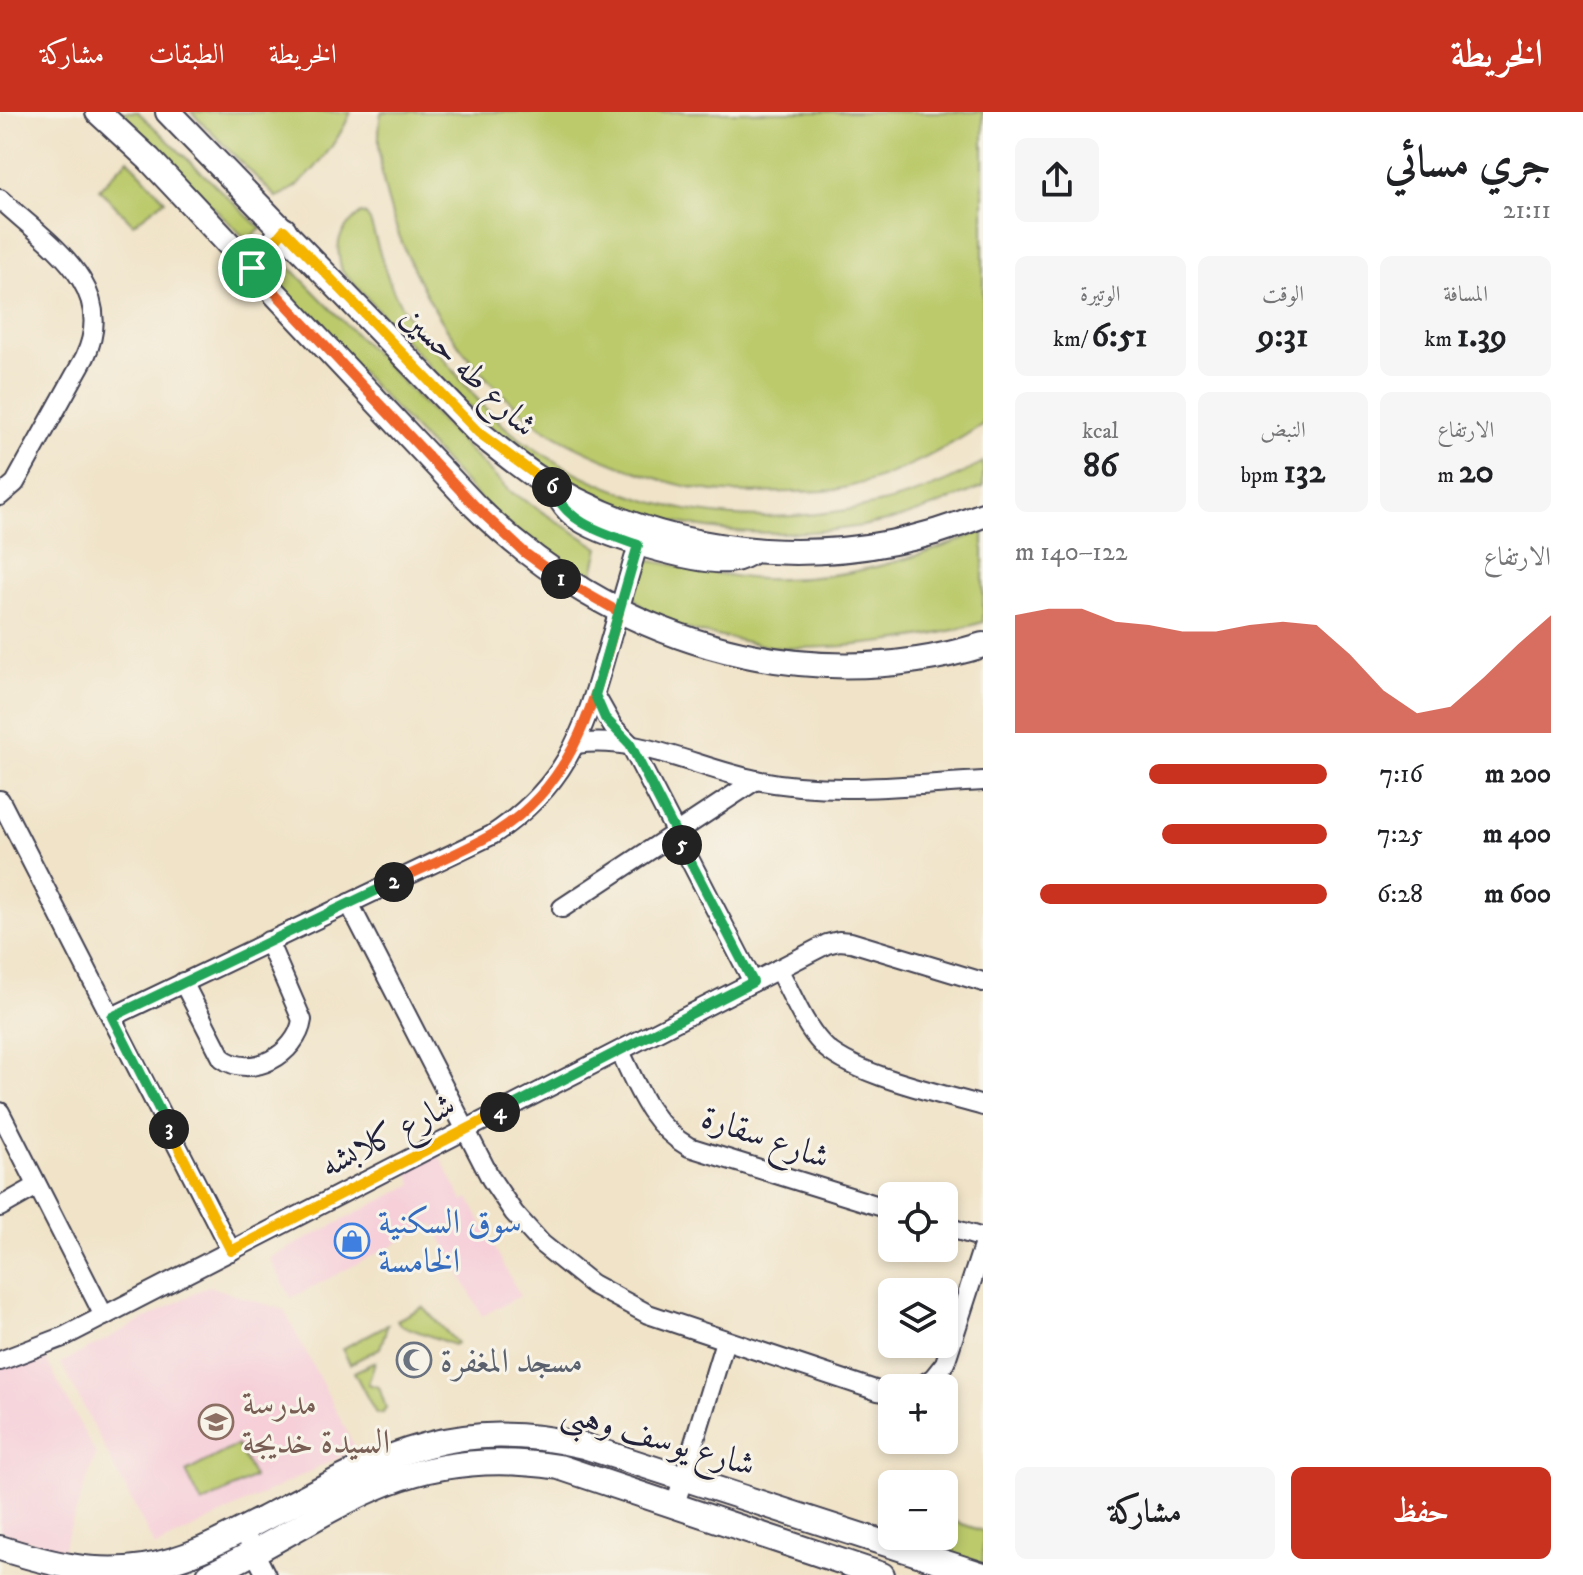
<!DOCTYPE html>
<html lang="ar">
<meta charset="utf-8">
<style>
body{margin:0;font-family:"IM FELL DW Pica",Amiri,serif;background:#f6f6f6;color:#202124;direction:rtl;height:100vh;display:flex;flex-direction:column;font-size:30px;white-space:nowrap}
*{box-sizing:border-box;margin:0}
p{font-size:26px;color:#757577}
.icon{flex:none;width:44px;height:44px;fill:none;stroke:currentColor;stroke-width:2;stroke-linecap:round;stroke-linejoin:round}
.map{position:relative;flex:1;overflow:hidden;direction:ltr}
.sheet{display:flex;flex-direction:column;background:#fff;width:600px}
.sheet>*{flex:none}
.fabs{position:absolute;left:878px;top:1070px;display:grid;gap:16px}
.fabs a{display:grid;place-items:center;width:80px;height:80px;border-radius:12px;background:#fff;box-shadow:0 4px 12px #0003;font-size:40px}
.pin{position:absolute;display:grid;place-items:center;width:68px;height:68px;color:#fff;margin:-34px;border:4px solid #fff;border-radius:50%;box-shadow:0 2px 8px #0007}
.km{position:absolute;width:40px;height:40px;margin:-20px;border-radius:50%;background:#222;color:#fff;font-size:22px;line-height:40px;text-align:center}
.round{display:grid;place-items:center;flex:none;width:84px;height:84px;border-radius:12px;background:#f6f6f6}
.overview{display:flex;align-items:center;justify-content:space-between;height:136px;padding:0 32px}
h1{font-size:44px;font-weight:700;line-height:60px}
.stats{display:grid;grid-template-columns:repeat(3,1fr);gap:12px;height:136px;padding:8px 32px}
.stats div{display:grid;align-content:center;border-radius:12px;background:#f6f6f6;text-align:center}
.stats b{font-size:34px;font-weight:700}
.stats small{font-size:22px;font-weight:400}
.stats p{font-size:22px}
.chart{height:224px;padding:16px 32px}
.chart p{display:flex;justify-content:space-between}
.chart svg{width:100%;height:144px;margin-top:8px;fill:#c8321e;opacity:.7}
.action{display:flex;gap:16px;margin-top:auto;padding:16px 32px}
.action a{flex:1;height:92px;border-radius:12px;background:#c8321e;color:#fff;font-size:32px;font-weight:700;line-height:92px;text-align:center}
.action a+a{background:#f6f6f6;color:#202124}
ul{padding:0 32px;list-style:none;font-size:26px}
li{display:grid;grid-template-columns:128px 96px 1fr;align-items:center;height:60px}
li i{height:20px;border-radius:10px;background:#c8321e}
header{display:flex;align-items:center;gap:48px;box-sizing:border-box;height:112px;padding:0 40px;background:#c8321e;color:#fff}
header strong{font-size:38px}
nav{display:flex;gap:44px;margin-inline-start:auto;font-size:28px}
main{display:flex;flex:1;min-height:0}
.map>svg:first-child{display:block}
.built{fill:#f6cfd9}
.green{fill:#bcca6c;stroke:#6f7654;stroke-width:2}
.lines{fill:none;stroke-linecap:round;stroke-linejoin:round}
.street-casing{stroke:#413f50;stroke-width:22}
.secondary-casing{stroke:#413f50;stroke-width:28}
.street{stroke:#fff;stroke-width:18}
.secondary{stroke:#fff;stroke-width:24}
.split-1-casing{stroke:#fff;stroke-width:16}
.split-2-casing{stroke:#fff;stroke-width:16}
.split-3-casing{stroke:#fff;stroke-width:16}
.split-4-casing{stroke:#fff;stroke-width:16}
.split-5-casing{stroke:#fff;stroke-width:16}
.split-6-casing{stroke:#fff;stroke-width:16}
.split-7-casing{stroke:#fff;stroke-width:16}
.split-1{stroke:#f0652b;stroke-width:10}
.split-2{stroke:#f0652b;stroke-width:10}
.split-3{stroke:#22a559;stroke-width:10}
.split-4{stroke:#f5b400;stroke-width:10}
.split-5{stroke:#22a559;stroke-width:10}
.split-6{stroke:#22a559;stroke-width:10}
.split-7{stroke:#f5b400;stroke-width:10}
.labels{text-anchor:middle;stroke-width:6;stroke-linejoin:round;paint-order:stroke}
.street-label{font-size:34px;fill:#22223b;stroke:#f7f3e8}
.shop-label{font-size:34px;fill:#366cbe;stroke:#f7f3e8;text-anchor:start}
.worship-label{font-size:34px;fill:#5b616d;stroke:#f7f3e8;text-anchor:start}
.education-label{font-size:34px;fill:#785e54;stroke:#f7f3e8;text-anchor:start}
</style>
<header>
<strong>الخريطة</strong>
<nav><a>الخريطة</a><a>الطبقات</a><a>مشاركة</a></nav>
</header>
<main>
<section class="sheet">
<div class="overview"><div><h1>جري مسائي</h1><p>21:11</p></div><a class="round"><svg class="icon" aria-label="share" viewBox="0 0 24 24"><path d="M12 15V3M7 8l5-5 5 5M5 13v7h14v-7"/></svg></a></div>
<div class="stats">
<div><p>المسافة</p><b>1.39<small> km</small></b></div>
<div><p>الوقت</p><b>9:31</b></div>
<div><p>الوتيرة</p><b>6:51<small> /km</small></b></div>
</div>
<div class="stats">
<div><p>الارتفاع</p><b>20<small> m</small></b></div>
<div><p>النبض</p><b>132<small> bpm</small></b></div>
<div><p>kcal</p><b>86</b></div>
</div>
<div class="chart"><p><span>الارتفاع</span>122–140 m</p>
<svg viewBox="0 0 160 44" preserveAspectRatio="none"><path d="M0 44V8L10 6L20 6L30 10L40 11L50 13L60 13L70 11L80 10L90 11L100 20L110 31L120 38L130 36L140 27L150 17L160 8V44z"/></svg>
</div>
<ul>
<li><b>200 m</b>7:16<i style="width:57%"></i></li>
<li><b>400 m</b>7:25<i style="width:53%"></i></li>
<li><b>600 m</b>6:28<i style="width:92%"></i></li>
</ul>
<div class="action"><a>حفظ</a><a>مشاركة</a></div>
</section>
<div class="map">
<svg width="983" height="1463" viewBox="0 0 983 1463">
<rect width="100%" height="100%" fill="#f7f3e8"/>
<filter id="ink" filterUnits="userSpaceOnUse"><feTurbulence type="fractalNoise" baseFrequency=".0125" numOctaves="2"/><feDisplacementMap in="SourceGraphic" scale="16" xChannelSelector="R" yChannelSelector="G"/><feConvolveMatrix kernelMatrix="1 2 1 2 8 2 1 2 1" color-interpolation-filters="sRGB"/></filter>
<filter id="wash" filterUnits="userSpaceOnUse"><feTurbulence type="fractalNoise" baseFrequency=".006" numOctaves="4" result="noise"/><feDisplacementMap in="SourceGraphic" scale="32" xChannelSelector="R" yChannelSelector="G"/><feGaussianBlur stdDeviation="1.8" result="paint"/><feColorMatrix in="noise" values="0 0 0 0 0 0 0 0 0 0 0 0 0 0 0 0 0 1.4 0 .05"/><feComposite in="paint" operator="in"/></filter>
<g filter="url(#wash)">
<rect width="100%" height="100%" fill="#f0e3c7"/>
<g class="built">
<path d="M436 1038 463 1089 469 1086 520 1184 482 1204 434 1112 291 1186 270 1146 413 1072 405 1054Z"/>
<path d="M208 1174 284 1198 356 1337 155 1435 61 1251Z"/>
<path d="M43 1241 96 1343 62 1439 0 1419V1253Z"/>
</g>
<g class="green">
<path d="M112 0H138L261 117 247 128 132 16Z"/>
<path d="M191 0H351C339 28 306 76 276 85Z"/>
<path d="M381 0H983V312C938 342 888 368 834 378 821 380 806 379 792 380 766 381 739 382 713 379 662 373 586 343 543 316 533 310 524 301 515 293 472 257 441 214 417 164 393 116 372 54 381 0Z"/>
<path d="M128 47 165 88 133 112 99 77Z"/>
<path d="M361 101 366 103 370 109C380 139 387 173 405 200 416 216 431 231 443 246 468 276 491 307 523 329 612 390 710 414 817 402 874 396 933 381 983 350V375C953 386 922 401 892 408 805 428 706 426 622 394 608 388 593 379 579 372 553 360 528 347 506 328 446 278 395 215 342 159 334 130 338 120 361 101Z"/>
<path d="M282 147 508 378 599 436 591 469 560 451 496 404 268 162Z"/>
<path d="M983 419V510C927 528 841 537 781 536 767 535 752 531 738 528 701 521 658 516 633 484L637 457 644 448C682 453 721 465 760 467 837 470 913 449 983 419Z"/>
<path d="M423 1195 457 1231 454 1233 400 1213 397 1208Z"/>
<path d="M388 1212 380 1236 350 1252 342 1237Z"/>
<path d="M375 1250 368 1272 379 1275 386 1296 383 1301 376 1302 354 1260Z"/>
<path d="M237 1333 254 1365 202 1392 186 1360Z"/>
<path d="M944 1406 983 1419V1453L928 1435 931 1424H944Z"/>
</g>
</g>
<g filter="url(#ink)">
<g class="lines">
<g class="street-casing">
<g id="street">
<path d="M0 87C46 130 119 173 85 245L15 371 0 384"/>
<path d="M551 375C556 386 562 397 572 405 598 426 697 454 730 451 741 450 749 445 758 439"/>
<path d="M595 583 613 615 630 632 753 870"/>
<path d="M576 632C639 623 696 656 756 668 830 683 908 673 983 669"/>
<path d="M0 688 231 1139"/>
<path d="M349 791 491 1067 514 1101 542 1132 592 1172 648 1202 878 1279 892 1281"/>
<path d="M562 796 756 668"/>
<path d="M778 857C792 882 803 912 822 932 849 962 942 982 983 994"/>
<path d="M183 870 222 946C251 968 297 942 302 908L268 829"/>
<path d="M112 905 492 723C564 675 582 626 605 546 616 509 627 471 638 433"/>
<path d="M620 939C638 977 651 1013 689 1035L892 1098"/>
<path d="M0 1000 104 1204"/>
<path d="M0 1095 37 1074"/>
<path d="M944 1114 983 1126"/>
<path d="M0 1249 63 1225 827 832 839 829 851 830 983 870"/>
<path d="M918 1276 933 1266 945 1251 983 1134"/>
<path d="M675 1393 725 1229"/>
<path d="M243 1418 266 1463"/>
</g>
</g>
<g class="secondary-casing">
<g id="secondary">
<path d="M98 0 149 47 475 394C608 526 800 589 983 533"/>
<path d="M168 0 479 321C503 340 526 360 552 375 682 451 844 460 983 403"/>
<path d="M252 156 284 118"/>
<path d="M0 1436C48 1451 93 1463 143 1455 187 1448 223 1428 261 1408 376 1348 449 1302 584 1334L983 1463"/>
<path d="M209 1463C270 1435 326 1395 389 1370 444 1349 501 1346 559 1355L882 1463"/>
</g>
</g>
<use href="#street" class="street"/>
<use href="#secondary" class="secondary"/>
</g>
</g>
<g class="lines" filter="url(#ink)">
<g class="split-1-casing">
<path id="split-1" d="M252 156 475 394 525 441 561 467"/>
</g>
<g class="split-2-casing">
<path id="split-2" d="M394 770C427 754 462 740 493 722 577 672 594 587 619 500L561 467"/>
</g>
<g class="split-3-casing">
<path id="split-3" d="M169 1017 112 905 394 770"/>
</g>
<g class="split-4-casing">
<path id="split-4" d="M169 1017 231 1139 500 1000"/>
</g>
<g class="split-5-casing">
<path id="split-5" d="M500 1000 753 870 682 733"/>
</g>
<g class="split-6-casing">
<path id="split-6" d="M552 375C566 412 604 421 638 433L595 583 605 606 630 632 682 733"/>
</g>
<g class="split-7-casing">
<path id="split-7" d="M252 156 284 118 479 321 552 375"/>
</g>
<use href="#split-1" class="split-1"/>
<use href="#split-2" class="split-2"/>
<use href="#split-3" class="split-3"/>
<use href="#split-4" class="split-4"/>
<use href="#split-5" class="split-5"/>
<use href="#split-6" class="split-6"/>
<use href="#split-7" class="split-7"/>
</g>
<defs>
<g id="shop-ring" transform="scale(1.8)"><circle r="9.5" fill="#f7f3e8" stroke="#3f7fe0" stroke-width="1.5"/><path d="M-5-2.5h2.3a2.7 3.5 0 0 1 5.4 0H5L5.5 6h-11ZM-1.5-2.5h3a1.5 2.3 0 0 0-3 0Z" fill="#3f7fe0"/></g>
<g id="mosque-ring" transform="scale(1.8)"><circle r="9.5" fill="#f7f3e8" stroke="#6b7280" stroke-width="1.5"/><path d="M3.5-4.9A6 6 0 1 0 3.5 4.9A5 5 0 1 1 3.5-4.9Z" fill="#6b7280"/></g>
<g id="school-ring" transform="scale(1.8)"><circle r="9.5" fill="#f7f3e8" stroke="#8d6e63" stroke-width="1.5"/><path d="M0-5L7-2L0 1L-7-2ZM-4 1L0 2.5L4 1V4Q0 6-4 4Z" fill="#8d6e63"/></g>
</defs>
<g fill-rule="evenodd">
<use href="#shop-ring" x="352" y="1129"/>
<use href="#mosque-ring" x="414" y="1248"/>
<use href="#school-ring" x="216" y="1310"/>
</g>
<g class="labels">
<g class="street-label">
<text transform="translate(470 258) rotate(44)" y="12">شارع طه حسين</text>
<text transform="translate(387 1022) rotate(-27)" y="12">شارع كلابشه</text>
<text transform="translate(766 1024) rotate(19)" y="12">شارع سقارة</text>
<text transform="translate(659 1325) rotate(16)" y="12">شارع يوسف وهبى</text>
</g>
<g class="shop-label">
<text x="378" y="1121">سوق السكنية<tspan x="378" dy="39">الخامسة</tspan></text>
</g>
<g class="worship-label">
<text x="440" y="1260">مسجد المغفرة</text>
</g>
<g class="education-label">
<text x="242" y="1302">مدرسة<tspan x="242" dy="39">السيدة خديجة</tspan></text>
</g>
</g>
</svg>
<div class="fabs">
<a><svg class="icon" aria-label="locate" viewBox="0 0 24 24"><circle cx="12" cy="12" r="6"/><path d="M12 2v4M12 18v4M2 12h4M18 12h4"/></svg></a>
<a><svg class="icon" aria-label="layers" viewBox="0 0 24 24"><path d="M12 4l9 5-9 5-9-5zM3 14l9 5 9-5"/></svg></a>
<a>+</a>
<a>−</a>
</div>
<div class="pin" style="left:252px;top:156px;background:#1e9e55"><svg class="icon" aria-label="arrive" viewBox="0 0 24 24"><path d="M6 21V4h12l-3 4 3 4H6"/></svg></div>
<b class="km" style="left:561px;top:467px">1</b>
<b class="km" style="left:394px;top:770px">2</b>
<b class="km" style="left:169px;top:1017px">3</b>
<b class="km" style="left:500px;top:1000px">4</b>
<b class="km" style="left:682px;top:733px">5</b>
<b class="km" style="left:552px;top:375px">6</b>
</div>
</main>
